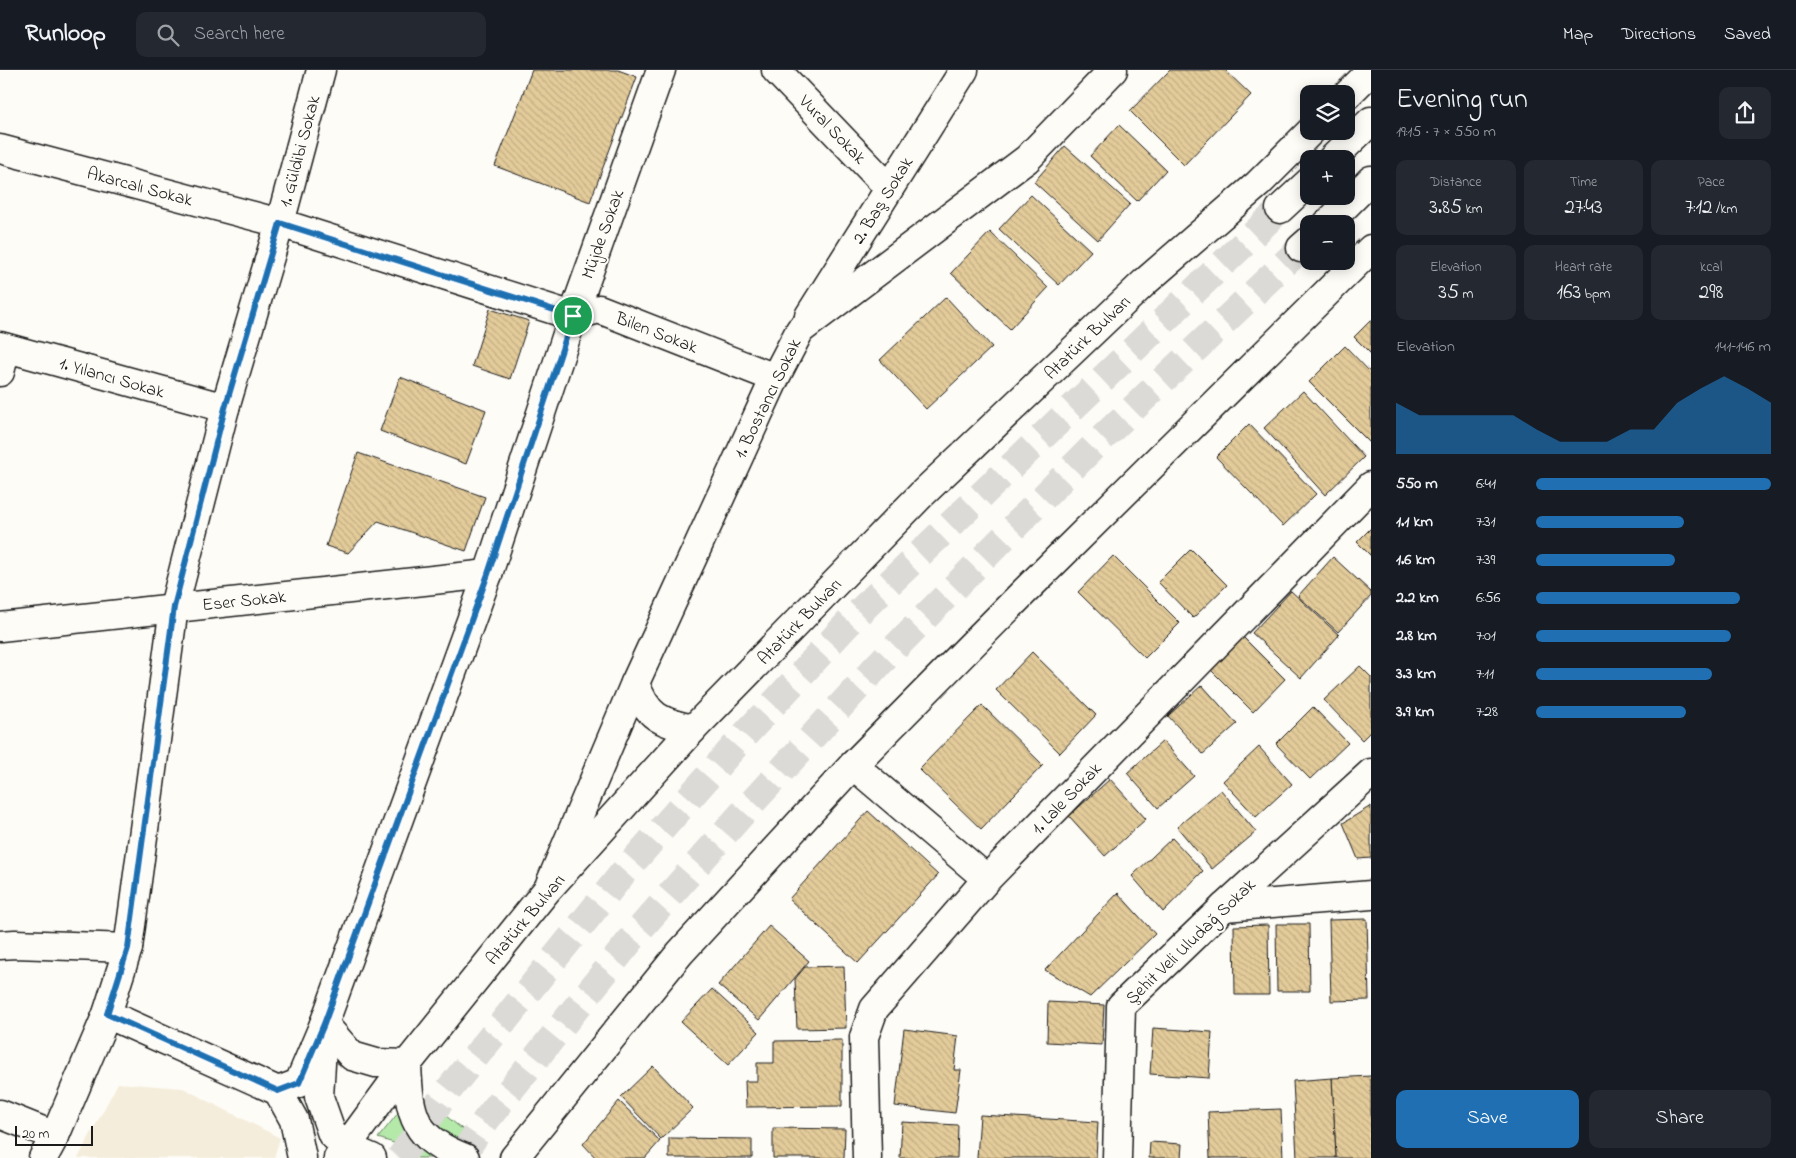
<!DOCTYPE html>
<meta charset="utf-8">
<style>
body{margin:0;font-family:"Indie Flower",sans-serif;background:#242831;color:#f1f3f6;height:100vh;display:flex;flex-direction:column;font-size:19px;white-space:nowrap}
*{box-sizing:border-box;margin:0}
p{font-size:16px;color:#9ea1a6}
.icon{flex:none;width:28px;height:28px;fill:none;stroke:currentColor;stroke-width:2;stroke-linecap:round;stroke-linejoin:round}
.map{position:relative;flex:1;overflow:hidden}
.sheet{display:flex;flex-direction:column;background:#171b24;width:425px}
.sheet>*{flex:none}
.buttons{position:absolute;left:1300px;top:15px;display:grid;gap:10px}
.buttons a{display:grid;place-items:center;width:55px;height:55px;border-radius:10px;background:#171b24;box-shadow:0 2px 12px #0003;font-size:25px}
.scale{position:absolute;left:15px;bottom:12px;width:78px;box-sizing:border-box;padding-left:5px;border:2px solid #1c1c1c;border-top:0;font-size:14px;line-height:18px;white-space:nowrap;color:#1c1c1c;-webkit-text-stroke:4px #fdfcf7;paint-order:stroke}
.pin{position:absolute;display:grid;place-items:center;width:42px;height:42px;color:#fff;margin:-21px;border:2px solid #fff;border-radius:50%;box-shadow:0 1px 5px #0007}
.round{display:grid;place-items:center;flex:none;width:52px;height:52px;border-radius:10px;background:#242831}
.overview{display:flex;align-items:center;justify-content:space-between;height:85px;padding:0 25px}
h1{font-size:28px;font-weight:600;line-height:38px}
.figures{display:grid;grid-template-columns:repeat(3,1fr);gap:8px;height:85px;padding:5px 25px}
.figures div{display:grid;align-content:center;border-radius:10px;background:#242831;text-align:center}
.figures b{font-size:21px;font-weight:600}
.figures small{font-size:14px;font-weight:400}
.figures p{font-size:14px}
.chart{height:140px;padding:10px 25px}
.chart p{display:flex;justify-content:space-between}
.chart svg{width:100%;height:90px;margin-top:5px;fill:#1f6fb2;opacity:.7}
.action{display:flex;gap:10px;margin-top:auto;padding:10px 25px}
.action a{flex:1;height:58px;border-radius:10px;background:#1f6fb2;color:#fff;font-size:20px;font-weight:600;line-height:58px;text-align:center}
.action a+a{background:#242831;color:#f1f3f6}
ul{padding:0 25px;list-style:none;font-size:16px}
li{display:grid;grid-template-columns:80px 60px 1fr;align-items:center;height:38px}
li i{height:12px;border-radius:6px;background:#1f6fb2}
header{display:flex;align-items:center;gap:30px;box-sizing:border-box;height:70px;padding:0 25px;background:#171b24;border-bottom:1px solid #363941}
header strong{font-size:24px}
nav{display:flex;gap:28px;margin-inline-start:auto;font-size:18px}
.search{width:350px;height:45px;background:#242831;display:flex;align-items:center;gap:12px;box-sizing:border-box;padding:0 18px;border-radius:10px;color:#9ea1a6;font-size:19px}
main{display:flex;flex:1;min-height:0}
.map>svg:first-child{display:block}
.built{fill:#f5eddb}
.green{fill:#b5e9aa;stroke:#688263}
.building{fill:url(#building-back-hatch);stroke:#1c1c1c}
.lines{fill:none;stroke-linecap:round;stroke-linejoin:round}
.highway-tunnel{stroke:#dbdad6;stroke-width:28;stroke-dasharray:28 14;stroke-linecap:butt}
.minor-casing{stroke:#1c1c1c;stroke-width:31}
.highway-casing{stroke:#1c1c1c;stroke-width:31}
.minor{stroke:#fdfcf7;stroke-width:28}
.highway{stroke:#fdfcf7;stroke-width:28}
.route-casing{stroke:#fff;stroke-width:10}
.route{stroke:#1f6fb2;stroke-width:6}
.labels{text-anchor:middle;stroke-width:4;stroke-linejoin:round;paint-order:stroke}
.street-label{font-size:18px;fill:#1c1c1c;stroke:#fdfcf7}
</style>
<header>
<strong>Runloop</strong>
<div class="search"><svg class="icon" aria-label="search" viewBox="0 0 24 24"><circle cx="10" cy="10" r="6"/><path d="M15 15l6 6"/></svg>Search here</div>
<nav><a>Map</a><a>Directions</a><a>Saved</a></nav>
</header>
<main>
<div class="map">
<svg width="1371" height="1088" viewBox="0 0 1371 1088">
<defs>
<pattern id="building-back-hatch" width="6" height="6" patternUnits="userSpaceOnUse" patternTransform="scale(1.25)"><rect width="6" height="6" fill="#e3cb9a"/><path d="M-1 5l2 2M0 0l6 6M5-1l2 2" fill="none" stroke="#c2ae84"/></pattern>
</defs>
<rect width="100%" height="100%" fill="#fdfcf7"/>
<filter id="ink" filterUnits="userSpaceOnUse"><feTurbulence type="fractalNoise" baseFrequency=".02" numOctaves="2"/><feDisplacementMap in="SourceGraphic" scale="10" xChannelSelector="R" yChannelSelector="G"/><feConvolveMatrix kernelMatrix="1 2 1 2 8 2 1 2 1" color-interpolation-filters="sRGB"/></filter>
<g filter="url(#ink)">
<path class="built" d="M118 1013 183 1018 280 1068 274 1088H78Z"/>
<g class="green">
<path d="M420 1025 482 1075 475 1080 438 1068Z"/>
<path d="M403 1037 443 1088H417L397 1074 378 1068Z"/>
</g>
<g class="building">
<path d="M532 0H618L637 7 590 132 495 96Z"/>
<path d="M1170 0H1225L1251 25 1184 95 1130 41Z"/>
<path d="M1119 55 1166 100 1137 131 1090 86Z"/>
<path d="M1065 76 1130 134 1098 170 1034 112Z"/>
<path d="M1031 125 1091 181 1059 215 999 159Z"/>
<path d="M990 162 1048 218 1010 259 951 203Z"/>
<path d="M946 227 992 277 926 339 880 290Z"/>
<path d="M490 239 529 251 510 309 472 296Z"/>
<path d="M1371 250V284L1354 267Z"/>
<path d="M1345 276 1371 303V374L1309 312Z"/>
<path d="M400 307 486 340 466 394 380 361Z"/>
<path d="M1303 321 1364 387 1325 425 1264 358Z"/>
<path d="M1249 354 1316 424 1283 456 1216 387Z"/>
<path d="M358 383 485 427 466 481 378 451 348 483 326 476Z"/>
<path d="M1371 458V486L1357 472Z"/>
<path d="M1191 479 1227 515 1193 548 1158 512Z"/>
<path d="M1113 486 1180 553 1145 588 1078 522Z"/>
<path d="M1333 487 1371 522V526L1338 562 1298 526Z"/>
<path d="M1291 521 1339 565 1301 608 1252 563Z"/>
<path d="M1242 566 1285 609 1253 642 1209 598Z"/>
<path d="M1032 582 1096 645 1060 683 996 620Z"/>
<path d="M1360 596 1371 607V661L1362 670 1324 630Z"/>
<path d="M1202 615 1237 654 1203 684 1168 646Z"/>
<path d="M982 635 1043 695 981 759 919 699Z"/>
<path d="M1313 637 1348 673 1310 709 1276 674Z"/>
<path d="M1163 671 1194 706 1158 738 1127 703Z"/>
<path d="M1259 677 1292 714 1256 747 1223 711Z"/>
<path d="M1110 709 1146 749 1105 786 1069 746Z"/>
<path d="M1221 720 1256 762 1212 799 1177 757Z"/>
<path d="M1371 736V788L1358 789 1343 753Z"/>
<path d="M868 741 938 805 858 893 789 829Z"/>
<path d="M1172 768 1203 801 1163 842 1132 806Z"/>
<path d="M1118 823 1155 864 1090 927 1045 900Z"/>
<path d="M1367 849 1369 930 1331 931 1329 850Z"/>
<path d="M1276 854H1309L1310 921H1277Z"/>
<path d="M1268 855 1269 925H1235L1234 856Z"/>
<path d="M769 856 809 891 759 950 718 915Z"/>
<path d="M844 896 846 958 797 959 795 909 805 897Z"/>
<path d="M712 919 759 962 728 995 681 952Z"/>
<path d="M1048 932 1104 935 1102 975 1047 972Z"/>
<path d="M1153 958 1212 962 1209 1008 1150 1004Z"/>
<path d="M904 959 958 966 954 1000H961L955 1043 895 1036Z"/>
<path d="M842 970V1036L746 1037 745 1011H757V993H774V971Z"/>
<path d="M653 996 693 1038 661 1069 621 1027Z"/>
<path d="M1371 1006V1088H1336L1332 1008Z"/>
<path d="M1332 1008 1336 1088H1297L1293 1011Z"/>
<path d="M619 1031 660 1071 645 1088H596L583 1074Z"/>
<path d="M1281 1039 1283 1088H1210L1208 1042Z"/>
<path d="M980 1045 1098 1052 1096 1088H977Z"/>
<path d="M902 1052 958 1055 957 1088H900Z"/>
<path d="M773 1058 845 1059 844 1088H773Z"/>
<path d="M669 1068 752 1069V1088H669Z"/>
<path d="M1150 1072 1182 1074 1181 1088H1149Z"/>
</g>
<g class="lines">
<g class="highway-tunnel">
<path d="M400 1088 447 1022 623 803 741 669 853 548 1280 139"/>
<path d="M460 1088 486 1050 638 861 748 737 879 594 1093 377 1301 178"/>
</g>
<g class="minor-casing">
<g id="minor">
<path d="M776 0 889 118"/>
<path d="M0 79 280 153 573 246 599 239 775 308"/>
<path d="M809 246 964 0"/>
<path d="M0 276 225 338"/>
<path d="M0 302 6 278"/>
<path d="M0 557 488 504"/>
<path d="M693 659C660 652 647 647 635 613L775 308 800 260 1027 89 1113 0"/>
<path d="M853 695 987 809"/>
<path d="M550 814 635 613"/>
<path d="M1224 837 1371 825"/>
<path d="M0 875 15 874 128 878"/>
<path d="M107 944 278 1021 294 1050 302 1088"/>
<path d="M324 954 352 986 376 993 407 994"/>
<path d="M322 977 319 1027 332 1064 346 1077"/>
<path d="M278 1021 299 1013 324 954 488 504 573 246 661 0"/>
<path d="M0 1044 55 1066"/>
<path d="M43 1088 55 1066 107 944 128 878 174 537 225 338 280 153 321 0"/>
<path d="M867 1088 864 967 874 939 987 809 1371 416"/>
<path d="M1117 1088 1121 936 1224 837 1371 703"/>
</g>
</g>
<g class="highway-casing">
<g id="highway">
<path d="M1346 26 1371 1"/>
<path d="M1332 89 1371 51"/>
<path d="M1280 139 1309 112"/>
<path d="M1327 154 1371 110"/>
<path d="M1301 178 1309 171"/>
<path d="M407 994C409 1046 414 1069 465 1088"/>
<path d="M346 1077 372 1088"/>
<path d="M338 1088 407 994 547 820 693 659 921 425 1146 211 1258 114 1311 61"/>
<path d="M514 1088 680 883 853 695 1023 523 1371 179"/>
</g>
</g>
<use href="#minor" class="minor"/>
<use href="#highway" class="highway"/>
</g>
</g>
<g class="lines" filter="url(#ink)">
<g class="route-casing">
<path id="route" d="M280 153 573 246 488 504 324 954 299 1013 278 1021 107 944 128 878 174 537 225 338Z"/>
</g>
<use href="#route" class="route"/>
</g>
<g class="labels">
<g class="street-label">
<text transform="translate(833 59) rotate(46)" y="6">Vural Sokak</text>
<text transform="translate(299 81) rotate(-75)" y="6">1. Güldibi Sokak</text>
<text transform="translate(140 116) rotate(15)" y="6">Akarcalı Sokak</text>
<text transform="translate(882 130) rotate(-58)" y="6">2. Baş Sokak</text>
<text transform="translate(602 164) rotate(-70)" y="6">Müjde Sokak</text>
<text transform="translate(657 262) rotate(21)" y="6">Bilen Sokak</text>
<text transform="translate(1087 267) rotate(-44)" y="6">Atatürk Bulvarı</text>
<text transform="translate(112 307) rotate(16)" y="6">1. Yılancı Sokak</text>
<text transform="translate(767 328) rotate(-64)" y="6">1. Bostancı Sokak</text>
<text transform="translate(244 530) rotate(-6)" y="6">Eser Sokak</text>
<text transform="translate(799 551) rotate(-46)" y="6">Atatürk Bulvarı</text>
<text transform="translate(1066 728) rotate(-46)" y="6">1. Lale Sokak</text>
<text transform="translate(525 849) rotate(-50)" y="6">Atatürk Bulvarı</text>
<text transform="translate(1190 871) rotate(-44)" y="6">Şehit Veli Uludağ Sokak</text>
</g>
</g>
</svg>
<div class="buttons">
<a><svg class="icon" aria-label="layers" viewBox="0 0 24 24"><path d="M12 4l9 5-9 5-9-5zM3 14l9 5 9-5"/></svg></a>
<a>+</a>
<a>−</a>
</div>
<div class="scale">20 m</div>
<div class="pin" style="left:573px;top:246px;background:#1e9e55"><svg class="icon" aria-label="arrive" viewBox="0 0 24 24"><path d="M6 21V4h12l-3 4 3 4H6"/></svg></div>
</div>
<section class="sheet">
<div class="overview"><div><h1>Evening run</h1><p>19:15 · 7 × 550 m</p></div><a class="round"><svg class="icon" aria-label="share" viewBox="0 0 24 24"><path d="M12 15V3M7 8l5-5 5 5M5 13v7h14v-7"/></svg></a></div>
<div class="figures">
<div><p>Distance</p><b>3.85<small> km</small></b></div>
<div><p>Time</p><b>27:43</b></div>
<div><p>Pace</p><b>7:12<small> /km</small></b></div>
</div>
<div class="figures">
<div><p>Elevation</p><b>35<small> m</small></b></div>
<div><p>Heart rate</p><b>163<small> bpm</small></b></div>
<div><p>kcal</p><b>298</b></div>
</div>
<div class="chart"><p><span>Elevation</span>141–146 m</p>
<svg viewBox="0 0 160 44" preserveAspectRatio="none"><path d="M0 44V19L10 25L20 25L30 25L40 25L50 25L60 32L70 38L80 38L90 38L100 32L110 32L120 19L130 12L140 6L150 12L160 19V44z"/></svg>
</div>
<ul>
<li><b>550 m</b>6:41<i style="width:100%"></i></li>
<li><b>1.1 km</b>7:31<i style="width:63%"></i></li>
<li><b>1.6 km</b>7:39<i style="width:59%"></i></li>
<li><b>2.2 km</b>6:56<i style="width:87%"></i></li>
<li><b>2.8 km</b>7:01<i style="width:83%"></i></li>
<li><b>3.3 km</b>7:11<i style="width:75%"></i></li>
<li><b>3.9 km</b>7:28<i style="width:64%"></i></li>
</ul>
<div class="action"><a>Save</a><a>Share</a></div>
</section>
</main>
